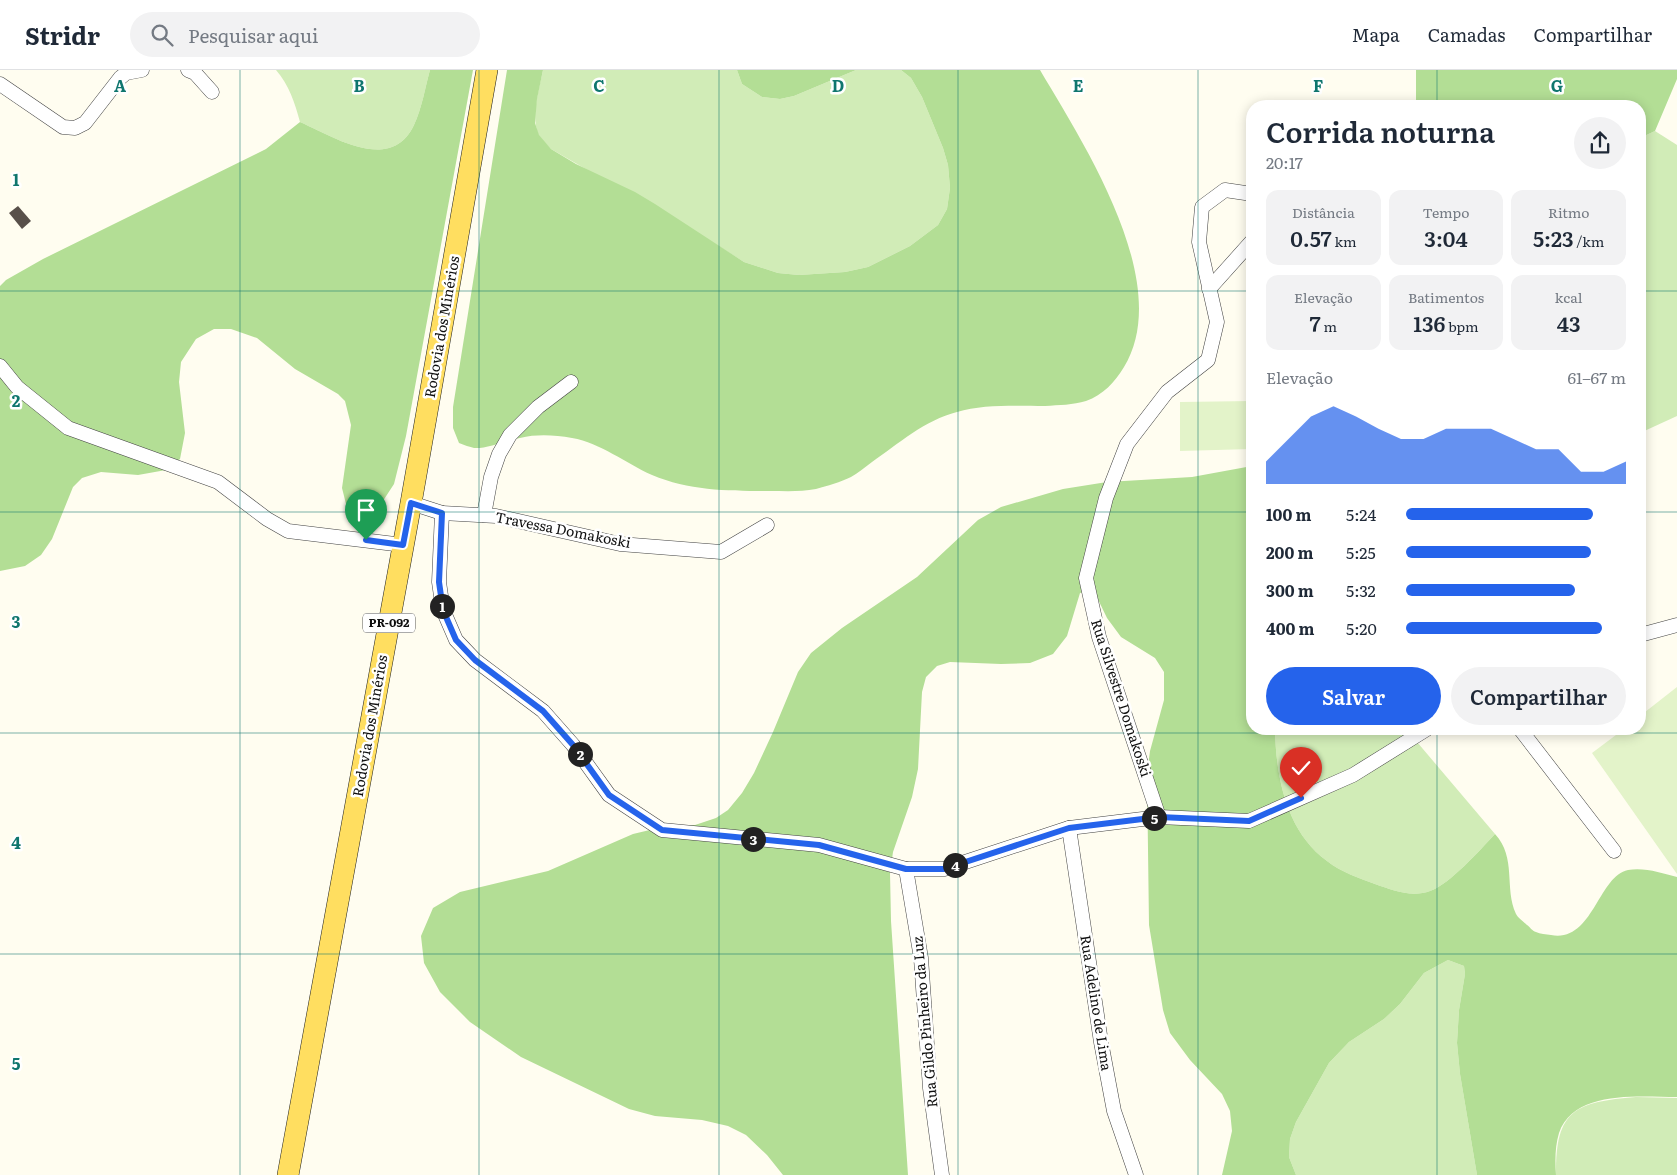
<!DOCTYPE html>
<html lang="pt">
<meta charset="utf-8">
<style>
body{margin:0;font-family:Literata,serif;background:#f2f2f3;color:#1f2937;height:100vh;display:flex;flex-direction:column;font-size:19px;white-space:nowrap}
*{box-sizing:border-box;margin:0}
p{font-size:16px;color:#747a83}
.icon{flex:none;width:28px;height:28px;fill:none;stroke:currentColor;stroke-width:2;stroke-linecap:round;stroke-linejoin:round}
.map{position:relative;flex:1;overflow:hidden}
.side{position:absolute;left:1246px;top:30px;width:400px;height:635px;display:flex;flex-direction:column;background:#fff;border-radius:20px;box-shadow:0 2px 12px #0003}
.side>*{flex:none}
.pin{position:absolute;display:grid;place-items:center;width:42px;height:42px;color:#fff;margin:-51px -21px;border-radius:50% 50% 50% 0;rotate:-45deg;box-shadow:0 0 5px #0007}
.pin .icon{rotate:45deg}
.km{position:absolute;width:25px;height:25px;margin:-12px;border-radius:50%;background:#222;color:#fff;font-size:14px;line-height:25px;text-align:center}
.round{display:grid;place-items:center;flex:none;width:52px;height:52px;border-radius:26px;background:#f2f2f3}
.head{display:flex;align-items:center;justify-content:space-between;height:85px;padding:0 20px}
h1{font-size:28px;font-weight:600;line-height:38px}
.stats{display:grid;grid-template-columns:repeat(3,1fr);gap:8px;height:85px;padding:5px 20px}
.stats div{display:grid;align-content:center;border-radius:12px;background:#f2f2f3;text-align:center}
.stats b{font-size:21px;font-weight:600}
.stats small{font-size:14px;font-weight:400}
.stats p{font-size:14px}
.chart{height:140px;padding:10px 20px}
.chart p{display:flex;justify-content:space-between}
.chart svg{width:100%;height:90px;margin-top:5px;fill:#2563eb;opacity:.7}
.cta{display:flex;gap:10px;margin-top:auto;padding:10px 20px}
.cta a{flex:1;height:58px;border-radius:30px;background:#2563eb;color:#fff;font-size:20px;font-weight:600;line-height:58px;text-align:center}
.cta a+a{background:#f2f2f3;color:#1f2937}
ul{padding:0 20px;list-style:none;font-size:16px}
li{display:grid;grid-template-columns:80px 60px 1fr;align-items:center;height:38px}
li i{height:12px;border-radius:6px;background:#2563eb}
header{display:flex;align-items:center;gap:30px;box-sizing:border-box;height:70px;padding:0 25px;background:#fff;border-bottom:1px solid #e0e1e3}
header strong{font-size:24px}
nav{display:flex;gap:28px;margin-inline-start:auto;font-size:18px}
.search{width:350px;height:45px;background:#f2f2f3;display:flex;align-items:center;gap:12px;box-sizing:border-box;padding:0 18px;border-radius:28px;color:#747a83;font-size:19px}
.map>svg:first-child{display:block}
.green{fill:#d1ecb7}
.forest{fill:#b3de95}
.pitch{fill:#e3f3c9}
.building{fill:#58504a}
.lines{fill:none;stroke-linecap:round;stroke-linejoin:round}
.street-casing{stroke:#424242;stroke-width:15}
.primary-casing{stroke:#202020;stroke-width:22}
.street{stroke:#fff;stroke-width:14}
.primary{stroke:#ffde60;stroke-width:21}
.route-casing{stroke:#fff;stroke-width:10}
.route{stroke:#2563eb;stroke-width:6}
.grid{fill:none;stroke:#0f766e;stroke-width:1;stroke-opacity:0.55}
.labels{text-anchor:middle;stroke-width:5;stroke-linejoin:round;paint-order:stroke}
.shield{fill:#fff;stroke:#575757;stroke-width:1}
.shield-label{font-size:12px;font-weight:bold;fill:#0f0f0f}
.street-label{font-size:14px;fill:#0f0f0f;stroke:#fff}
.grid-label{font-size:16px;text-anchor:middle;font-weight:bold;fill:#0f766e;stroke:#fff;stroke-width:5;stroke-linejoin:round;paint-order:stroke}
</style>
<header>
<strong>Stridr</strong>
<div class="search"><svg class="icon" aria-label="search" viewBox="0 0 24 24"><circle cx="10" cy="10" r="6"/><path d="M15 15l6 6"/></svg>Pesquisar aqui</div>
<nav><a>Mapa</a><a>Camadas</a><a>Compartilhar</a></nav>
</header>
<div class="map">
<svg width="1677" height="1105" viewBox="0 0 1677 1105">
<rect width="100%" height="100%" fill="#fffdf0"/>
<g class="green">
<path d="M276 0H430C425 18 422 38 414 55 391 104 334 67 300 52 295 33 289 15 276 0Z"/>
<path d="M543 0H737L742 14 762 27 780 29 794 26 856 0H901L911 8 922 27 943 78 948 95 950 118 947 139 938 155 910 176 868 197 845 202 799 205 778 203 744 192 709 170 551 79C547 75 541 69 538 64 531 44 539 20 543 0Z"/>
<path d="M1655 61 1677 75V346L1640 363V68Z"/>
<path d="M1275 659H1406L1495 764C1480 780 1450 814 1430 821 1412 828 1392 820 1375 814 1359 808 1341 802 1327 791 1286 761 1276 707 1275 659Z"/>
<path d="M1448 890 1464 896 1465 904 1459 940 1457 973 1460 1004 1477 1105H1296L1289 1087 1290 1069 1296 1052 1329 993 1349 972 1384 949 1400 934 1424 903Z"/>
<path d="M1636 1027 1677 1028V1105H1556C1555 1039 1576 1032 1636 1027Z"/>
</g>
<g class="forest">
<path d="M430 0H473L406 366 394 414 379 437 364 445 347 438 342 418 351 355 345 331 338 324 295 299 257 268 231 259H214L196 269 181 292 179 312 185 363 180 389 166 400 138 405 101 402 82 408 73 417 52 469 41 485 25 496 0 501V216L6 210 43 189 266 79 300 52C334 67 391 104 414 55 422 38 425 18 430 0Z"/>
<path d="M507 0H543L537 29 535 53 539 65 551 79 576 94 635 122 655 134 744 192 778 203 799 205 845 202 868 197 910 176 938 155 947 139 950 118 948 95 943 78 922 27 911 8 901 0H1040C1083 73 1175 213 1124 297 1115 312 1103 325 1086 331 1073 335 1059 335 1045 336 1018 336 983 334 957 342 925 350 898 374 872 392 865 397 858 403 851 407 841 412 827 416 816 419 801 422 785 421 769 421 729 421 690 421 652 405 625 393 601 373 572 368 554 365 537 364 520 368 508 370 486 379 474 378 470 377 464 375 459 373L453 358V337Z"/>
<path d="M737 0H856L794 26 780 29 762 27 742 14Z"/>
<path d="M1416 0H1677V9L1655 61 1640 68V36H1416Z"/>
<path d="M1252 396V659H1275C1276 707 1286 761 1327 791 1341 802 1359 808 1375 814 1392 820 1412 828 1430 821 1450 814 1480 780 1495 764 1517 788 1504 818 1516 844 1518 848 1524 852 1527 855 1530 857 1532 861 1536 862 1540 864 1546 864 1551 865 1593 873 1598 806 1628 800 1644 797 1662 803 1677 807V1027C1641 1027 1574 1019 1559 1063 1555 1076 1555 1091 1556 1105H1477L1460 1004 1457 973 1459 940 1465 904 1464 896 1448 890 1424 903 1400 934 1384 949 1349 972 1329 993 1296 1052 1290 1069 1289 1087 1296 1105H1222L1232 1061 1230 1041 1222 1024 1190 990 1170 963 1163 940 1149 855 1147 704 1150 681 1164 630V602L1155 588 1121 567 1107 548 1093 519 1080 523 1067 566 1053 584 1030 593 1001 594 950 592 937 596 926 607 922 622 918 699 912 727 893 782 890 803 891 851 908 1105H783L767 1085 746 1065 728 1056 702 1050 655 1046 629 1039 521 987 470 952 440 922 424 893 421 866 433 838 460 822 548 801 633 764 654 759 695 755 716 748 728 740 742 723 754 703 773 662 798 602 811 583 842 558 917 507 978 450 1001 437 1063 419 1107 412 1192 407Z"/>
</g>
<g class="pitch">
<path d="M1252 331V379L1180 381V332Z"/>
<path d="M1677 617V804L1592 683 1624 659H1640V646Z"/>
</g>
<path class="building" d="M18 136 31 151 22 159 9 143Z"/>
<g class="lines">
<g class="street-casing">
<g id="street">
<path d="M188 0 195 3 212 22"/>
<path d="M0 14 63 57 75 58 85 53 120 8 126 3 142 0"/>
<path d="M1209 219 1252 171"/>
<path d="M0 296 17 317 68 358 218 412 267 449 288 461 403 475"/>
<path d="M411 433 442 443 439 512 443 540 456 570 475 590 543 641 573 675 609 725 662 760 819 775 906 799H944L1069 758 1159 747 1249 751 1353 705 1427 659"/>
<path d="M442 443 496 446 620 474 721 482 767 455"/>
<path d="M484 445 491 407 499 384 510 365 538 337 571 312"/>
<path d="M1640 565 1677 555"/>
<path d="M1520 659 1614 781"/>
<path d="M1159 747 1099 567 1086 508 1106 428 1127 374 1167 322 1208 290 1217 252 1199 172 1202 137 1225 120 1252 124"/>
<path d="M1069 758 1101 972 1114 1041 1136 1105"/>
<path d="M906 799 921 888 930 1018 942 1105"/>
</g>
</g>
<g class="primary-casing">
<path id="primary" d="M288 1105 411 433 487 0"/>
</g>
<use href="#street" class="street"/>
<use href="#primary" class="primary"/>
</g>
<g class="lines">
<g class="route-casing">
<path id="route" d="M366 470 403 475 411 433 442 443 439 512 443 540 456 570 475 590 543 641 573 675 609 725 662 760 819 775 906 799H944L1069 758 1159 747 1249 751 1301 728"/>
</g>
<use href="#route" class="route"/>
</g>
<path class="grid" d="M240 0V1105M479 0V1105M719 0V1105M958 0V1105M1198 0V1105M1437 0V36M0 221H1252M1640 221H1677M0 442H1252M1640 442H1677M1437 659V1105M0 663H1677M0 884H1677"/>
<g class="labels">
<rect class="shield" x="363" y="543.5" width="52" height="19" rx="4"/>
<g class="shield-label">
<text x="389" y="557">PR-092</text>
</g>
<g class="street-label">
<text transform="translate(442 257) rotate(-80)" y="5">Rodovia dos Minérios</text>
<text transform="translate(563 460) rotate(11)" y="5">Travessa Domakoski</text>
<text transform="translate(1121 628) rotate(72)" y="5">Rua Silvestre Domakoski</text>
<text transform="translate(370 656) rotate(-80)" y="5">Rodovia dos Minérios</text>
<text transform="translate(1096 933) rotate(81)" y="5">Rua Adelino de Lima</text>
<text transform="translate(925 952) rotate(-95)" y="5">Rua Gildo Pinheiro da Luz</text>
</g>
</g>
<g class="grid-label">
<text x="120" y="22">A</text>
<text x="359" y="22">B</text>
<text x="599" y="22">C</text>
<text x="838" y="22">D</text>
<text x="1078" y="22">E</text>
<text x="1318" y="22">F</text>
<text x="1557" y="22">G</text>
<text x="16" y="116">1</text>
<text x="16" y="337">2</text>
<text x="16" y="558">3</text>
<text x="16" y="779">4</text>
<text x="16" y="1000">5</text>
</g>
</svg>
<div class="pin" style="left:366px;top:470px;background:#1e9e55"><svg class="icon" aria-label="arrive" viewBox="0 0 24 24"><path d="M6 21V4h12l-3 4 3 4H6"/></svg></div>
<div class="pin" style="left:1301px;top:728px;background:#d93025"><svg class="icon" aria-label="check" viewBox="0 0 24 24"><path d="M5 12l5 5 9-10"/></svg></div>
<b class="km" style="left:442px;top:536px">1</b>
<b class="km" style="left:580px;top:684px">2</b>
<b class="km" style="left:753px;top:769px">3</b>
<b class="km" style="left:955px;top:795px">4</b>
<b class="km" style="left:1154px;top:748px">5</b>
<section class="side">
<div class="head"><div><h1>Corrida noturna</h1><p>20:17</p></div><a class="round"><svg class="icon" aria-label="share" viewBox="0 0 24 24"><path d="M12 15V3M7 8l5-5 5 5M5 13v7h14v-7"/></svg></a></div>
<div class="stats">
<div><p>Distância</p><b>0.57<small> km</small></b></div>
<div><p>Tempo</p><b>3:04</b></div>
<div><p>Ritmo</p><b>5:23<small> /km</small></b></div>
</div>
<div class="stats">
<div><p>Elevação</p><b>7<small> m</small></b></div>
<div><p>Batimentos</p><b>136<small> bpm</small></b></div>
<div><p>kcal</p><b>43</b></div>
</div>
<div class="chart"><p><span>Elevação</span>61–67 m</p>
<svg viewBox="0 0 160 44" preserveAspectRatio="none"><path d="M0 44V33L10 22L20 11L30 6L40 11L50 17L60 22L70 22L80 17L90 17L100 17L110 22L120 27L130 27L140 38L150 38L160 33V44z"/></svg>
</div>
<ul>
<li><b>100 m</b>5:24<i style="width:85%"></i></li>
<li><b>200 m</b>5:25<i style="width:84%"></i></li>
<li><b>300 m</b>5:32<i style="width:77%"></i></li>
<li><b>400 m</b>5:20<i style="width:89%"></i></li>
</ul>
<div class="cta"><a>Salvar</a><a>Compartilhar</a></div>
</section>
</div>
